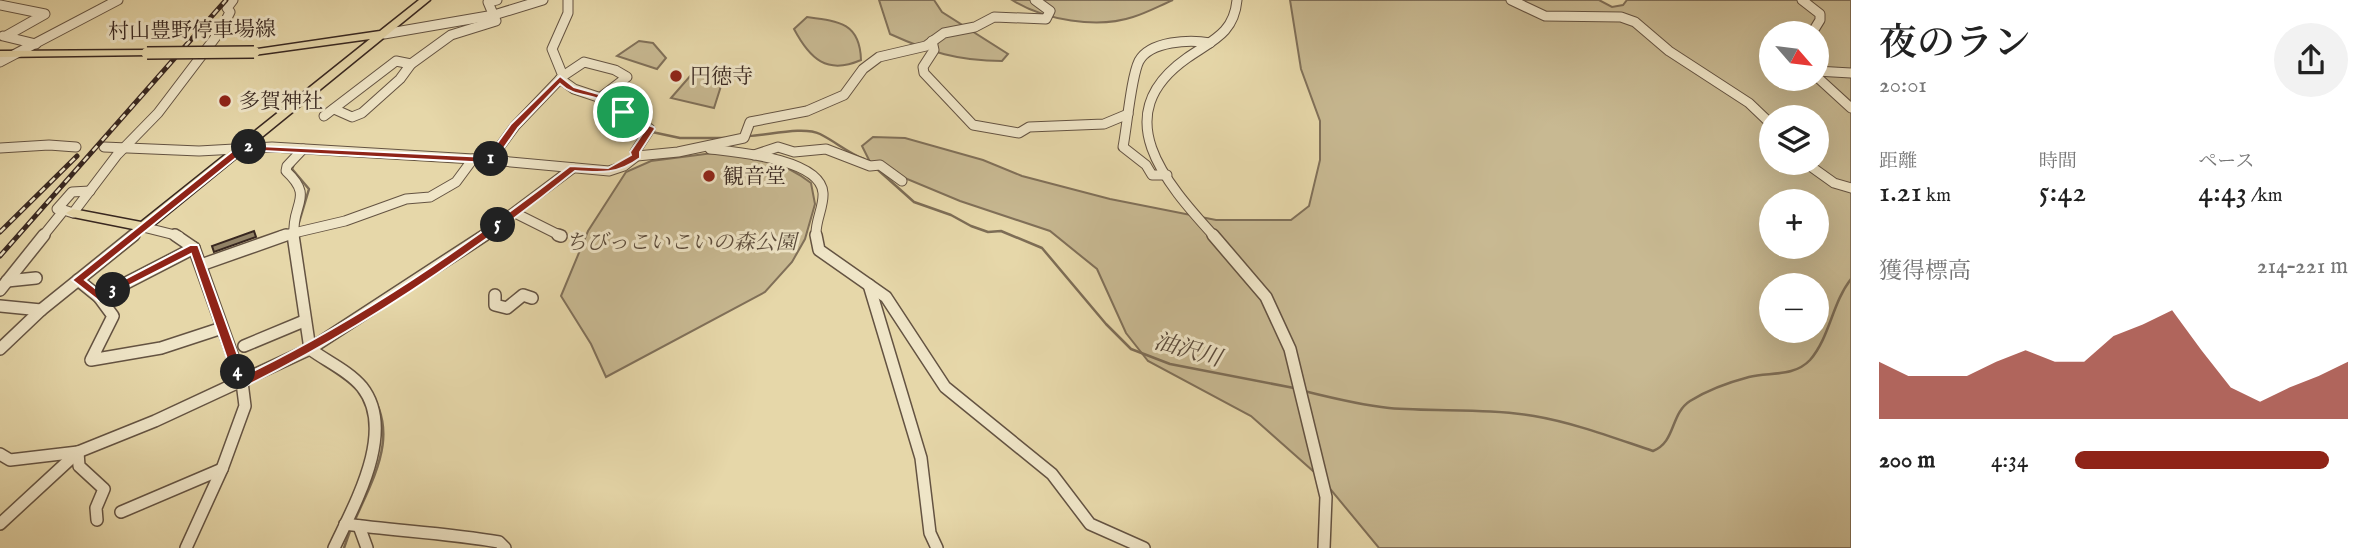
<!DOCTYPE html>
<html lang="ja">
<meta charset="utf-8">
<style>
body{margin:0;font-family:"IM FELL English","Noto Serif JP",serif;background:#f2f2f2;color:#222;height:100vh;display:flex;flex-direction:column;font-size:26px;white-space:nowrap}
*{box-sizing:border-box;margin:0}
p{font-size:23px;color:#767676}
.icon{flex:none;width:38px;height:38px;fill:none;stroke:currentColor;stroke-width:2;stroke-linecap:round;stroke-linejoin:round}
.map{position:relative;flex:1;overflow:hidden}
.details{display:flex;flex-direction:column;background:#fff;width:525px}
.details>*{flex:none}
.needle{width:46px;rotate:118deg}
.fabs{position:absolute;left:1759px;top:21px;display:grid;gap:14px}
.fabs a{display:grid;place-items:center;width:70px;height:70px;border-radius:50%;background:#fff;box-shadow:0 7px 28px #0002;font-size:35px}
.pin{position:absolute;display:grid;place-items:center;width:60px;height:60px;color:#fff;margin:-30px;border:4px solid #fff;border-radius:50%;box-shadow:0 2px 7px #0007}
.km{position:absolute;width:35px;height:35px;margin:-18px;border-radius:50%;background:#222;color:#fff;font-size:19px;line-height:35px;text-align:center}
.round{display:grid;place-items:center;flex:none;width:74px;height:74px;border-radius:37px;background:#f2f2f2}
.head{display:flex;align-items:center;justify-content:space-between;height:119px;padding:0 28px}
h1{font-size:38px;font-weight:600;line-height:52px}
.figures{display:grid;grid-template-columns:repeat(3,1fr);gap:10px;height:119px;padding:7px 28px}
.figures div{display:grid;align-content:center}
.figures b{font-size:30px;font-weight:600}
.figures small{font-size:19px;font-weight:400}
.figures p{font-size:19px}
.chart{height:196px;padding:14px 28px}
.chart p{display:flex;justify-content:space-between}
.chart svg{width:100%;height:126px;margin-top:7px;fill:#8f2418;opacity:.7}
ul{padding:0 28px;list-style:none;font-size:23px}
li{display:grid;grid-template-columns:112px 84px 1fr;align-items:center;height:52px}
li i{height:18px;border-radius:9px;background:#8f2418}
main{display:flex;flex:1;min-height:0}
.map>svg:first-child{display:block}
.green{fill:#c8b992;stroke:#807059;stroke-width:2;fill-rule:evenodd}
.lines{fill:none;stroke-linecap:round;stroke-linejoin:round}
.stream{stroke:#7d6d56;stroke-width:2.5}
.building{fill:#928367;stroke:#382720;stroke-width:2}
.minor-far1-casing{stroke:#645342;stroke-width:11}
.minor-casing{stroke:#645342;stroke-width:14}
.major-casing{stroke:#382720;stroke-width:3}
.minor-far1{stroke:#efe5c7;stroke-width:9}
.minor{stroke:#efe5c7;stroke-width:11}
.major{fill:#e6d7a9;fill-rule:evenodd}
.rail-casing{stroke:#382720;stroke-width:5}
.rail{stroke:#efe5c7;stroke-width:2.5;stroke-dasharray:7;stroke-linecap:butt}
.major-bridge-casing{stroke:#382720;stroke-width:14;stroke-linecap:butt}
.major-bridge{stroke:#e6d7a9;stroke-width:11}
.route{fill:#8f2418;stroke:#fff;stroke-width:2;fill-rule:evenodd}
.poi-dot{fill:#8f2418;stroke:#efe5c7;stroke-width:2.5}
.labels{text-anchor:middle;stroke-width:6;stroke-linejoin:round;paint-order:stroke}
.street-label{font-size:21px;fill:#382720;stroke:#efe5c7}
.poi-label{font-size:21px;fill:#382720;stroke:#efe5c7;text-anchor:start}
.park-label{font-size:21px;font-style:italic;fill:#5c4c3c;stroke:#efe5c7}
.water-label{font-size:23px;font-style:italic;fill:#5a4a3b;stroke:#efe5c7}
</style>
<main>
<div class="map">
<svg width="1851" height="548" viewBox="0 0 1851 548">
<rect width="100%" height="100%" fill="#e6d7a9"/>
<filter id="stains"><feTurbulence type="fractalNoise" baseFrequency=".00286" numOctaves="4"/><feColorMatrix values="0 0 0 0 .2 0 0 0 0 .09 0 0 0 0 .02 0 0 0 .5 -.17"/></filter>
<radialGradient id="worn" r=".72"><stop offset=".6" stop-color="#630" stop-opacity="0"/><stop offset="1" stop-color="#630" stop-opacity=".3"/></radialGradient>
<g class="green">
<path d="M879 0H934L942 12 1008 54 1002 61C958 61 930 52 890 34Z"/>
<path d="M1012 0H1173C1159 6 1146 13 1133 17 1097 29 1044 20 1012 0Z"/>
<path d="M1290 0H1599L1612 7 1623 5 1627 0H1851V548H1379L1322 479 1251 416 1148 361 1126 333 1097 269 1050 231 960 201 871 164 862 146 873 137 905 138 983 160 1022 176 1110 199 1216 220H1291L1309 206 1320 160V121L1301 69ZM1771 33H1816V79H1771ZM1771 117H1816V163H1771ZM1771 201H1816V247H1771ZM1771 285H1816V331H1771Z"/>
<path d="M807 17C839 21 860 23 861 60 827 75 810 59 794 29Z"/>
<path d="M639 41 653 43 666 58 657 69 617 56Z"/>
<path d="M698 67H727L714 108 671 98Z"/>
<path d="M713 153C751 157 780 159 811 183L815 204 805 239 792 262 765 292 606 377 591 344 561 296 588 231 626 172 651 161Z"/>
</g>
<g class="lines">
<g class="stream">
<path d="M561 85 583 96"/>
<path d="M625 117 637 127 646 130"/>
<path d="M652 132 680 138H725"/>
<path d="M749 136C769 135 804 126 820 134 836 142 848 153 864 159"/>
<path d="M294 164 292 169 309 189 297 229"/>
<path d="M877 169 914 202 951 215 971 226 988 232 1001 231 1042 248 1106 324 1131 349 1170 364 1294 388"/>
<path d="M1304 391C1332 398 1360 405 1389 408 1437 412 1486 408 1534 416 1575 423 1614 438 1653 451 1676 442 1670 414 1690 401 1706 391 1730 382 1749 377 1770 372 1794 377 1810 360 1830 337 1832 303 1851 279"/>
<path d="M354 522C375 474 402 431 365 384"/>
<path d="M344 548 351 528"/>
</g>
</g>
<path class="building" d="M254 231 256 237 214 252 212 246Z"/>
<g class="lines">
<g class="minor-far1-casing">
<g id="minor-far1">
<path d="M568 0V13L552 49 563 76 560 79 574 89 610 101 650 129 635 152 637 156"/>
<path d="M1511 0 1545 16 1621 17 1635 22 1669 51 1749 103 1771 124"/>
<path d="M1802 0 1820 14V20L1812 33"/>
<path d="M0 5 45 14 6 36"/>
<path d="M384 34 494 15 543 0"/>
<path d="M3 36 36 44"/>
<path d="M932 41 934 50 923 67 924 73 973 125 1019 133 1029 127 1104 124 1128 114"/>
<path d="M0 62 118 0"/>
<path d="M1816 71 1851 73"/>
<path d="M563 76 584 62 615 70 627 77 601 97"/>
<path d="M1816 76 1851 108"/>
<path d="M334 109 352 117 362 113 400 79 411 64 451 35 496 21 488 2 497 0"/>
<path d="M324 116 396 61 411 64"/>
<path d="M104 147 199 151 272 147 490 160 609 171 624 166 637 156 678 152 744 138 750 122 807 111 844 95 863 69 879 57 926 46 944 33 975 27 994 17 1046 19 1050 11 1035 0"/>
<path d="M0 148 49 145 76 147"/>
<path d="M710 149C736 152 821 159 823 193 824 207 815 221 816 236"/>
<path d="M754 155 778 147 794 152 826 149 870 166 880 165 902 181"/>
<path d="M490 160 515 126 560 79"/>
<path d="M1806 163 1834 183 1851 188"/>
<path d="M1167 175H1152L1146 165 1123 147C1127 127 1131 77 1139 61 1150 41 1190 39 1210 43"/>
<path d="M63 210 57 209 72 192 90 191"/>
<path d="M515 213 561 236"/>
<path d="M43 236 64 210 73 213 117 155 158 113 221 30 230 12 227 8 233 0"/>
<path d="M132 236 143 227 179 236"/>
<path d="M281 236 345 221 406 199 430 197 456 182 473 159"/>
<path d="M294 236C291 203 315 198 286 171L287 166 303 149"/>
<path d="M482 236 573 168"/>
<path d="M1214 236C1165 182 1106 115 1187 58 1213 40 1234 33 1237 0"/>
</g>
</g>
<g class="minor-casing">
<g id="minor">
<path d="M175 235 194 248 242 382 245 406 222 469 186 548"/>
<path d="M293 235 310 349C326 361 349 371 362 387 397 431 354 505 334 548"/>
<path d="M558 235 561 236"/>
<path d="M816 235 819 250 886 297 945 387 1052 474 1090 524 1144 548"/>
<path d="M1213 235 1266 297 1290 349 1326 497 1324 548"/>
<path d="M201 265 286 235"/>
<path d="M78 280 99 297 194 248"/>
<path d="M7 281 36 278"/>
<path d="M869 285 921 458 930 533 937 548"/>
<path d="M0 290 44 235"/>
<path d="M495 295V305L507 308 523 295 532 298"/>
<path d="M99 297 113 316 91 360 161 348 222 328"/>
<path d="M0 306 41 310"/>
<path d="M244 346 304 321"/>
<path d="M0 349 41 310 134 235"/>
<path d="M0 454 10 460 78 452 79 466 104 489 96 508 97 520"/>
<path d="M121 512 222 469"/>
<path d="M0 524 78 452 155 421 310 349 485 235"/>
<path d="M345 524C397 531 448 533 499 542L505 548"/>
<path d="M359 526 367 548"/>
</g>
</g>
<g class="major-casing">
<g id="major">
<path d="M419 0H430L148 230 143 231 73 217 66 213 73 209 141 222 370 39 254 55 249 52 250 50 380 31Z"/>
<path d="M147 50 151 51V55L0 57V51Z"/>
</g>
</g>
<use href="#minor-far1" class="minor-far1"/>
<use href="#minor" class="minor"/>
<use href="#major" class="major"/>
<g class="rail-casing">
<g id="rail">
<path d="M0 232 77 156"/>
<path d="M0 256 226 0"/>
</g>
</g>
<use href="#rail" class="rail"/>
<g class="major-bridge-casing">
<path id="major-bridge" d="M147 53 254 52"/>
</g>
<use href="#major-bridge" class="major-bridge"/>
</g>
<path class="route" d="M560 76 574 87 613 98 639 122 654 127 655 129 640 152V158C618 174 602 173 575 171 473 253 364 328 246 386H237L235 382 191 254 99 301 72 280 240 145 487 157 511 124ZM560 84C573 97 593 94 608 103 622 113 629 125 645 130L630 152 631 155 608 168 570 166C468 245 361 319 245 375L198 245H190L100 292 85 280 246 150 490 163 494 162 518 128Z"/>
<g class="poi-dot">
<circle cx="676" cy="76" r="7"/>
<circle cx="225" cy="101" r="7"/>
<circle cx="709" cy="176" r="7"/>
</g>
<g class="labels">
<g class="street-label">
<text transform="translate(192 30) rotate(-1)" y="7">村山豊野停車場線</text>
</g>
<g class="poi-label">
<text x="690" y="83">円徳寺</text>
<text x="239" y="108">多賀神社</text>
<text x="723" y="183">観音堂</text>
</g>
<g class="park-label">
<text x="681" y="249">ちびっこいこいの森公園</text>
</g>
<g class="water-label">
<text transform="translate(1188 349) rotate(16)" y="8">油沢川</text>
</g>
</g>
<rect width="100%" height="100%" filter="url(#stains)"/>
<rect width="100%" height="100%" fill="url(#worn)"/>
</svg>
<div class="fabs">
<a><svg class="needle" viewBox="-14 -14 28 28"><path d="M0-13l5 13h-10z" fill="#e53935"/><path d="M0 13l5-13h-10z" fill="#767676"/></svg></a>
<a><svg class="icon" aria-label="layers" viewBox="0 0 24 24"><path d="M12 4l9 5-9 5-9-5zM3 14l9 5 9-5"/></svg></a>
<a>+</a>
<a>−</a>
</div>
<div class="pin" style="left:623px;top:112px;background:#1e9e55"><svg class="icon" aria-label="arrive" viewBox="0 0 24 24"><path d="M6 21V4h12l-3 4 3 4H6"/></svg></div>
<b class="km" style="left:491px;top:159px">1</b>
<b class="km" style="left:249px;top:147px">2</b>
<b class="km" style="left:113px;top:290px">3</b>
<b class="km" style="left:238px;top:372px">4</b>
<b class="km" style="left:498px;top:225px">5</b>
</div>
<section class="details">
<div class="head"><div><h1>夜のラン</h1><p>20:01</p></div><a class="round"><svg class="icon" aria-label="share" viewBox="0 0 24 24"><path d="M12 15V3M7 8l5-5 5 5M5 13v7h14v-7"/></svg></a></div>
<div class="figures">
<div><p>距離</p><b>1.21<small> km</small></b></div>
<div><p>時間</p><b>5:42</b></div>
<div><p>ペース</p><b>4:43<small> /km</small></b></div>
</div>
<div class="chart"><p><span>獲得標高</span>214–221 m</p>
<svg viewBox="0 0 160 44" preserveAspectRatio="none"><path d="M0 44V24L10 29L20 29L30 29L40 24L50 20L60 24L70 24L80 15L90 11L100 6L110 20L120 33L130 38L140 33L150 29L160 24V44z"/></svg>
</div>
<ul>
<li><b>200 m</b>4:34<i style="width:93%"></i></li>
</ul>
</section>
</main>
